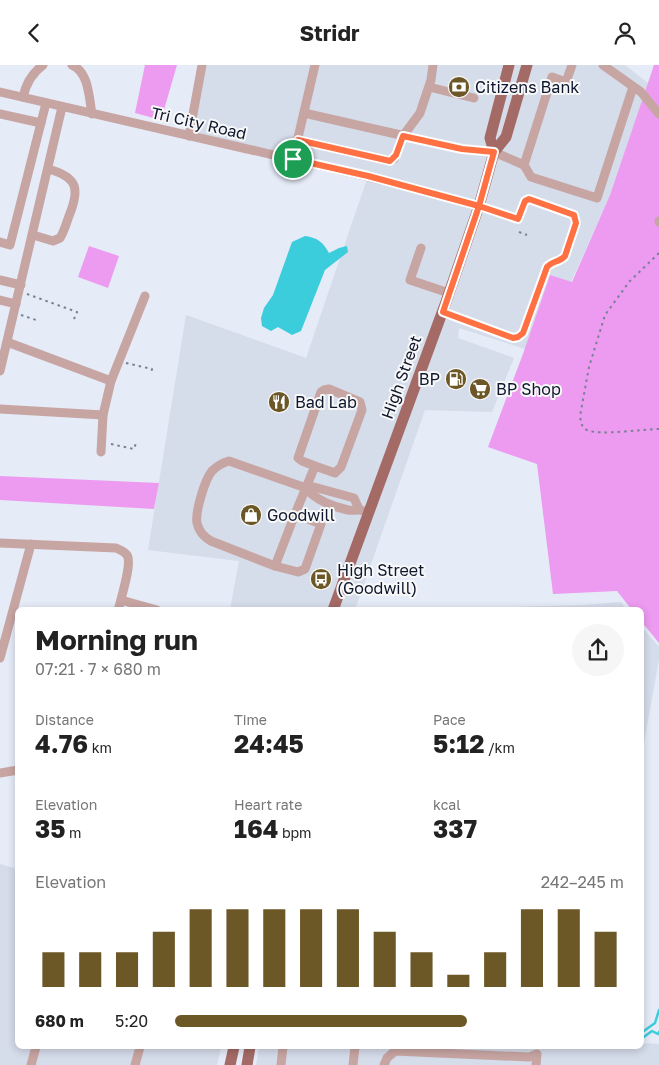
<!DOCTYPE html>
<meta charset="utf-8">
<style>
body{margin:0;font-family:"Golos Text",sans-serif;background:#f6f6f6;color:#222;height:100vh;display:flex;flex-direction:column;font-size:19px;white-space:nowrap}
*{box-sizing:border-box;margin:0}
p{font-size:16px;color:#767676}
.icon{flex:none;width:28px;height:28px;fill:none;stroke:currentColor;stroke-width:2;stroke-linecap:round;stroke-linejoin:round}
.map{position:relative;flex:1;overflow:hidden}
.side{position:absolute;left:15px;top:542px;width:629px;height:442px;display:flex;flex-direction:column;background:#fff;border-radius:8px;box-shadow:0 2px 8px #0003}
.side>*{flex:none}
.pin{position:absolute;display:grid;place-items:center;width:42px;height:42px;color:#fff;margin:-21px;border:2px solid #fff;border-radius:50%;box-shadow:0 1px 5px #0007}
.round{display:grid;place-items:center;flex:none;width:52px;height:52px;border-radius:26px;background:#f6f6f6}
.headline{display:flex;align-items:center;justify-content:space-between;height:85px;padding:0 20px}
h1{font-size:28px;font-weight:700;line-height:38px}
.stats{display:grid;grid-template-columns:repeat(3,1fr);gap:8px;height:85px;padding:5px 20px}
.stats div{display:grid;align-content:center}
.stats b{font-size:25px;font-weight:700}
.stats small{font-size:14px;font-weight:400}
.stats p{font-size:14px}
.chart{height:140px;padding:10px 20px}
.chart p{display:flex;justify-content:space-between}
.chart svg{width:100%;height:90px;margin-top:5px;stroke:#6c5726;stroke-width:6}
ul{padding:0 20px;list-style:none;font-size:16px}
li{display:grid;grid-template-columns:80px 60px 1fr;align-items:center;height:38px}
li i{height:12px;border-radius:6px;background:#6c5726}
header{display:flex;justify-content:space-between;align-items:center;height:65px;padding:0 20px;background:#fff;font-size:22px;font-weight:700}
.map>svg:first-child{display:block}
.built{fill:#d5dcea}
.green{fill:#ec9bf0}
.water{fill:#3bcddc}
.lines{fill:none;stroke-linecap:round;stroke-linejoin:round}
.stream{stroke:#3bcddc;stroke-width:2.5}
.path{stroke:#7a8192;stroke-width:2;stroke-dasharray:2.5 4;stroke-linecap:butt}
.minor{stroke:#c7a5a2;stroke-width:9}
.major{stroke:#a46a65;stroke-width:11}
.route-casing{stroke:#fff;stroke-width:10}
.route{stroke:#ff7043;stroke-width:6}
.labels{text-anchor:middle;stroke-width:4;stroke-linejoin:round;paint-order:stroke}
.poi-label{font-size:16px;fill:#0d162c;stroke:#f8f8f8;text-anchor:start}
.street-label{font-size:16px;fill:#0d162c;stroke:#f8f8f8}
</style>
<header><svg class="icon" aria-label="back" viewBox="0 0 24 24"><path d="M15 5l-7 7 7 7"/></svg>Stridr<svg class="icon" aria-label="person" viewBox="0 0 24 24"><circle cx="12" cy="8" r="4"/><path d="M4 21q1-7 8-7t8 7"/></svg></header>
<div class="map">
<svg width="659" height="1000" viewBox="0 0 659 1000">
<rect width="100%" height="100%" fill="#e5ebf7"/>
<g class="built">
<path d="M199 0H625L648 18 610 130 571 217 550 210 525 284 459 263 458 273 514 293 492 347 425 345 355 545H230L239 496 148 485 186 250 306 293 368 111 191 69Z"/>
<path d="M621 537 627 545H404L583 540Z"/>
<path d="M641 561 659 582V594L642 689Z"/>
<path d="M0 799 17 804 18 982 221 983 217 1000H0Z"/>
<path d="M641 978 659 979V1000H256L259 983 528 982V985L537 982H641Z"/>
</g>
<g class="green">
<path d="M145 0H177L161 55 135 48Z"/>
<path d="M654 0H659V578L641 556V545H632L617 526 553 529 537 399 488 382 523 289 550 210 572 217 610 130Z"/>
<path d="M89 181 119 191 108 223 78 212Z"/>
<path d="M0 411 159 418 154 444 0 435Z"/>
</g>
<path class="water" d="M305 171C318 173 323 177 329 188L339 183 347 181 348 187 325 205 301 266 292 270 278 262 271 266 262 261 261 253 264 243 273 230 292 177Z"/>
<g class="lines">
<g class="stream">
<path d="M641 968 655 958 659 945"/>
<path d="M641 974 652 966 658 969 659 967"/>
</g>
<g class="path">
<path d="M519 167 527 170"/>
<path d="M659 188 629 217 605 250 589 302 580 351C581 357 581 362 587 365 600 371 642 364 659 364"/>
<path d="M27 229 77 247 74 254"/>
<path d="M21 250 39 256"/>
<path d="M126 298 152 304 151 308"/>
<path d="M111 379 134 384 136 378"/>
</g>
<g class="minor">
<path d="M72 0C89 7 89 33 92 49"/>
<path d="M603 0 641 27 659 49"/>
<path d="M429 22 474 33"/>
<path d="M0 27C81 46 162 65 243 83 336 104 428 124 518 154L525 136 529 134 574 150 576 158 565 191C560 197 552 196 547 203L523 268 518 272 513 273 443 247"/>
<path d="M23 32C26 18 32 8 43 0"/>
<path d="M304 48 462 84 494 87 524 100 531 112 597 133 633 22"/>
<path d="M0 49 41 58"/>
<path d="M189 71 202 0"/>
<path d="M298 75 385 95 394 94 403 71 420 48 431 15 433 0"/>
<path d="M293 94 315 0"/>
<path d="M524 100 552 12 566 17 572 0"/>
<path d="M659 157V156"/>
<path d="M33 170 53 176 60 173C64 167 66 159 69 151 80 124 78 112 48 104"/>
<path d="M0 177 10 180 46 38"/>
<path d="M421 183 410 215 449 228"/>
<path d="M0 215 21 220"/>
<path d="M0 235 16 239"/>
<path d="M7 277 111 316"/>
<path d="M0 306 62 42"/>
<path d="M0 344 103 350"/>
<path d="M101 387 103 350 111 316 145 231"/>
<path d="M315 401 335 408 341 402 362 345 360 337 329 324 324 325 321 327 298 393 302 396 315 401 295 449 321 459 305 504 298 507 275 501 211 476C204 472 199 467 197 458 195 447 205 414 212 406 217 401 222 398 229 396L306 423 314 422 354 433 359 444"/>
<path d="M306 423C315 435 334 442 348 445 354 446 358 444 364 446"/>
<path d="M0 478 116 483C120 485 124 486 127 490 132 498 123 525 121 535L157 545"/>
<path d="M275 501 295 449"/>
<path d="M118 545 121 535"/>
<path d="M0 593 31 479"/>
<path d="M0 708 18 705"/>
<path d="M31 1000 36 982"/>
<path d="M135 1000 140 982"/>
<path d="M281 1000 283 982"/>
<path d="M353 1000 355 982"/>
<path d="M384 1000 387 993 395 986 529 992 537 989 536 1000"/>
</g>
<g class="major">
<path d="M494 87 490 73 509 0"/>
<path d="M333 545 446 237 479 141 494 87 506 72 527 0"/>
<path d="M230 1000 234 982"/>
<path d="M247 1000 250 982"/>
</g>
</g>
<g class="lines">
<g class="route-casing">
<path id="route" d="M293 94 368 111 479 141 443 247 513 273 518 272 523 268 547 202C552 196 560 197 565 191L576 158 574 150 529 134 525 136 518 154 479 141 494 87 462 84 403 71 396 90 390 96 298 75 293 94"/>
</g>
<use href="#route" class="route"/>
</g>
<defs>
<g id="bank-disc" transform="scale(1.125)"><circle r="9.5" fill="#6c5726" stroke="#f8f8f8"/><path d="M-6-4H6V4H-6ZM0-2.3a2.3 2.3 0 1 0 0 4.6a2.3 2.3 0 1 0 0-4.6Z" fill="#fff"/></g>
<g id="fuel-disc" transform="scale(1.125)"><circle r="9.5" fill="#6c5726" stroke="#f8f8f8"/><path d="M-5.5-6h7V0h2V4h1.3V-2.5L3-4.5l.8-.8L6-3V5H2.5V1h-1V6h-7ZM-4.2-4.7v3.2H.2V-4.7Z" fill="#fff"/></g>
<g id="supermarket-disc" transform="scale(1.125)"><circle r="9.5" fill="#6c5726" stroke="#f8f8f8"/><path d="M-6-5.5h2.5l.6 2H6L4.5 2H-2.5L-4.4-4H-6ZM-1.5 3.2a1.3 1.3 0 1 0 .1 0ZM3 3.2a1.3 1.3 0 1 0 .1 0Z" fill="#fff"/></g>
<g id="restaurant-disc" transform="scale(1.125)"><circle r="9.5" fill="#6c5726" stroke="#f8f8f8"/><path d="M-5-6h1v4h1v-4h1v4h1v-4h1v5L-1.5 .5V6h-2V.5L-5-1ZM5-6V6H3V1.5H1.5Q1.5-4 5-6Z" fill="#fff"/></g>
<g id="shop-disc" transform="scale(1.125)"><circle r="9.5" fill="#6c5726" stroke="#f8f8f8"/><path d="M-5-2.5h2.3a2.7 3.5 0 0 1 5.4 0H5L5.5 6h-11ZM-1.5-2.5h3a1.5 2.3 0 0 0-3 0Z" fill="#fff"/></g>
<g id="bus-disc" transform="scale(1.125)"><circle r="9.5" fill="#6c5726" stroke="#f8f8f8"/><path d="M-5-6H5V4H4V6H2V4H-2V6H-4V4H-5ZM-3.5-4V0h7V-4ZM-3.5 1.2v1.5H-2V1.2ZM2 1.2v1.5H3.5V1.2Z" fill="#fff"/></g>
</defs>
<g fill-rule="evenodd">
<use href="#bank-disc" x="459" y="22"/>
<use href="#fuel-disc" x="456" y="314"/>
<use href="#supermarket-disc" x="480" y="324"/>
<use href="#restaurant-disc" x="279" y="337"/>
<use href="#shop-disc" x="251" y="450"/>
<use href="#bus-disc" x="321" y="514"/>
</g>
<g class="labels">
<g class="poi-label">
<text x="475" y="28">Citizens Bank</text>
<text x="440" y="320" text-anchor="end">BP</text>
<text x="496" y="330">BP Shop</text>
<text x="295" y="343">Bad Lab</text>
<text x="267" y="456">Goodwill</text>
<text x="337" y="511">High Street<tspan x="337" dy="18">(Goodwill)</tspan></text>
</g>
<g class="street-label">
<text transform="translate(199 58) rotate(13)" y="6">Tri City Road</text>
<text transform="translate(401 312) rotate(-70)" y="6">High Street</text>
</g>
</g>
</svg>
<div class="pin" style="left:293px;top:94px;background:#1e9e55"><svg class="icon" aria-label="arrive" viewBox="0 0 24 24"><path d="M6 21V4h12l-3 4 3 4H6"/></svg></div>
<section class="side">
<div class="headline"><div><h1>Morning run</h1><p>07:21 · 7 × 680 m</p></div><a class="round"><svg class="icon" aria-label="share" viewBox="0 0 24 24"><path d="M12 15V3M7 8l5-5 5 5M5 13v7h14v-7"/></svg></a></div>
<div class="stats">
<div><p>Distance</p><b>4.76<small> km</small></b></div>
<div><p>Time</p><b>24:45</b></div>
<div><p>Pace</p><b>5:12<small> /km</small></b></div>
</div>
<div class="stats">
<div><p>Elevation</p><b>35<small> m</small></b></div>
<div><p>Heart rate</p><b>164<small> bpm</small></b></div>
<div><p>kcal</p><b>337</b></div>
</div>
<div class="chart"><p><span>Elevation</span>242–245 m</p>
<svg viewBox="0 0 160 44" preserveAspectRatio="none"><path d="M5 44V27M15 44V27M25 44V27M35 44V17M45 44V6M55 44V6M65 44V6M75 44V6M85 44V6M95 44V17M105 44V27M115 44V38M125 44V27M135 44V6M145 44V6M155 44V17"/></svg>
</div>
<ul>
<li><b>680 m</b>5:20<i style="width:65%"></i></li>
</ul>
</section>
</div>
